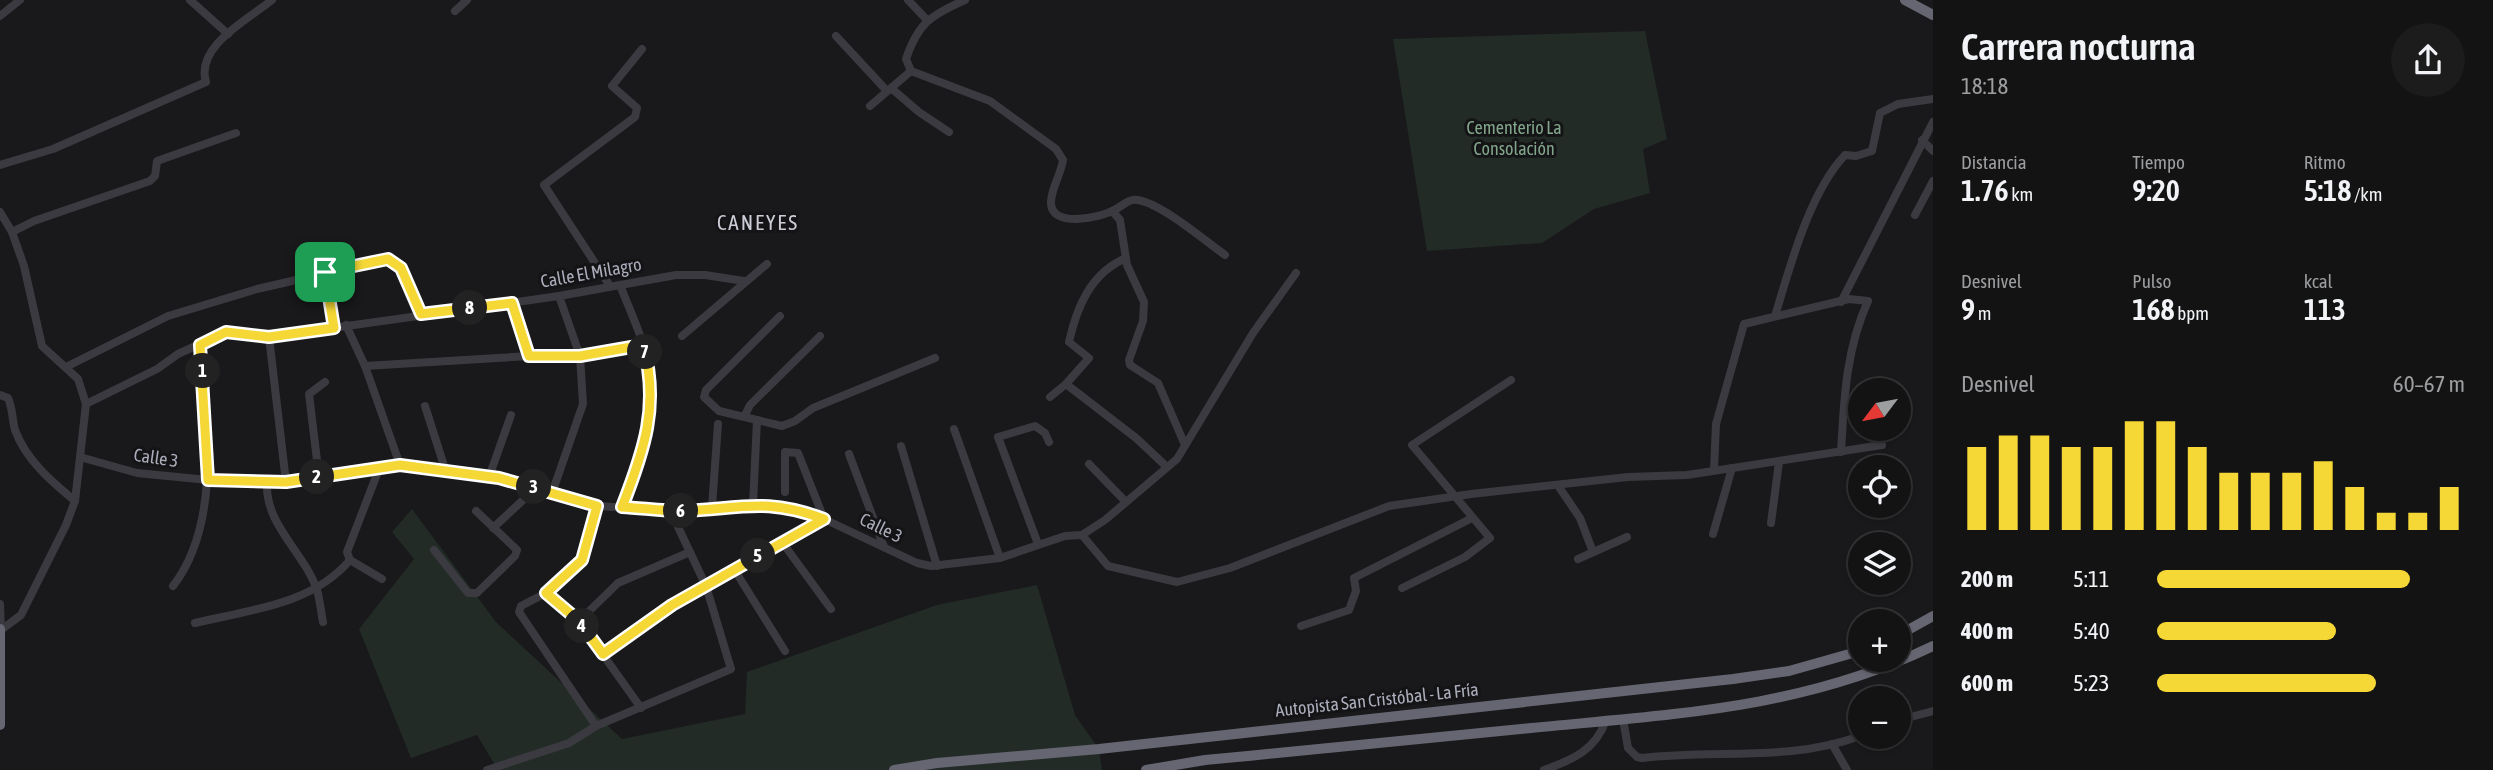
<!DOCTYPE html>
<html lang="es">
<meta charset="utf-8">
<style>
body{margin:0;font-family:"Asap Condensed",sans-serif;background:#1c1c1d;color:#f1f3f6;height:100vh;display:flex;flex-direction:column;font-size:26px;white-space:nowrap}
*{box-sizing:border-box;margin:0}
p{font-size:23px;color:#9d9ea0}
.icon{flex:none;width:38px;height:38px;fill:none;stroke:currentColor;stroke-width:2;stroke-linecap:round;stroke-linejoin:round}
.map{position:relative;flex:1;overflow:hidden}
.drawer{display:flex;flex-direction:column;background:#131314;width:560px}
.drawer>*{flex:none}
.needle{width:46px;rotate:238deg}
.fabs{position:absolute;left:1848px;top:378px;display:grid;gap:14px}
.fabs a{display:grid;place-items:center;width:63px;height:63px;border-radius:50%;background:#131314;box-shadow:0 2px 5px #0004,0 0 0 2px #323234;font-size:35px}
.pin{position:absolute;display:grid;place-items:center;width:60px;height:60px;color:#fff;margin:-30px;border-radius:14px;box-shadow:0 4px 10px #0006}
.km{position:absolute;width:35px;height:35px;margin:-18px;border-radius:50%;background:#222;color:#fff;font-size:19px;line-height:35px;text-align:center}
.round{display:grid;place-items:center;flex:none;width:74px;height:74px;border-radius:37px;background:#1c1c1d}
.overview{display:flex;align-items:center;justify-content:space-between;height:119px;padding:0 28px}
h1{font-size:38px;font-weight:600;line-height:52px}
.metrics{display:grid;grid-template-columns:repeat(3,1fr);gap:10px;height:119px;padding:7px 28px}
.metrics div{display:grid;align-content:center}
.metrics b{font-size:30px;font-weight:600}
.metrics small{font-size:19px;font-weight:400}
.metrics p{font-size:19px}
.chart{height:196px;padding:14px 28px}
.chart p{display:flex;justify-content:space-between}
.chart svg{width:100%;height:126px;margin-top:7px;stroke:#f5d836;stroke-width:6}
ul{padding:0 28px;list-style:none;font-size:23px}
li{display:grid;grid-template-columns:112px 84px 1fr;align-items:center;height:52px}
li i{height:18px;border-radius:9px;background:#f5d836}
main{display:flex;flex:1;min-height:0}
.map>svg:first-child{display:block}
.green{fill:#222b25}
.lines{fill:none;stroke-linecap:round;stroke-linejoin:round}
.minor{stroke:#3a3a40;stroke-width:8}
.highway{stroke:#656671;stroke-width:10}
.route-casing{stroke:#fff;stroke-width:14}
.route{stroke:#f5d836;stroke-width:9}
.labels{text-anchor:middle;stroke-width:6;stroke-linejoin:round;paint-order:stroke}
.park-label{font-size:18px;fill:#82a68b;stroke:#141416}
.street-label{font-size:18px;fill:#abadbb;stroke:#141416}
.quarter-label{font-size:21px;letter-spacing:2px;fill:#cccdd7;stroke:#141416}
</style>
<main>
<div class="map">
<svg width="1933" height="770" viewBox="0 0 1933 770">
<rect width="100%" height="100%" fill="#19191b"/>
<g class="green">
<path d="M1645 31 1667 139 1643 149 1650 193 1594 209 1542 243 1427 251 1393 39Z"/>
<path d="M412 509 496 622 622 739 745 714 747 672 937 605 1037 585 1075 715 1099 749 1102 770H498L477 735 411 758 359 629 414 559 392 532Z"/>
</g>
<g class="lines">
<g class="minor">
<path d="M190 0 228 34"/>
<path d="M908 0 927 20"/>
<path d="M965 0C931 15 918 23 906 59L911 71 990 101 1056 149 1063 160C1061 174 1052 187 1051 201 1049 229 1100 218 1114 210 1122 207 1128 198 1138 200 1162 204 1204 240 1225 255"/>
<path d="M455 11 467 0"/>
<path d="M0 16 20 0"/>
<path d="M836 36 887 91"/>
<path d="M891 88 919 112 949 132"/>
<path d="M870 106 911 71"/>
<path d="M1922 140 1933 151"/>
<path d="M0 165 53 149 206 82C195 46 249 19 272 0"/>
<path d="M0 212 12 232 24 266 42 346 78 379 86 404 75 501 66 525 21 615 1 630"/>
<path d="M1113 212 1120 220 1127 265 1144 302 1143 321 1129 360 1130 365 1158 383 1185 445"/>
<path d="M1915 215 1933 181"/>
<path d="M12 232 34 221 150 181 155 176 157 161 236 133"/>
<path d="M325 272 334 328"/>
<path d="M620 285C632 316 648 348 652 382 656 424 637 469 622 507"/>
<path d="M610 286 544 185 635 117 637 108 612 86 642 49"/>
<path d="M1841 302 1933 122"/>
<path d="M780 316 706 390 704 397 719 411 782 426 795 421 813 408 935 358"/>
<path d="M1775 316C1790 267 1809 193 1845 155L1856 156 1872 151 1880 113 1898 104 1933 99"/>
<path d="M346 325 365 366 400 465"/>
<path d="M682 336 767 264"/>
<path d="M269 337 286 482"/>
<path d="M529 356H580L643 345"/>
<path d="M68 366 168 316 257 289 388 259 401 268 421 314"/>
<path d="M365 366 529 356 511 303"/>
<path d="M1066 384 1136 438 1167 467"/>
<path d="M0 395 8 398C13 409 12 420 15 430 26 460 51 481 75 501"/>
<path d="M1050 397 1066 384 1089 358 1069 342C1077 306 1091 273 1126 258"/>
<path d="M86 404 157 369 178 354 226 332 269 337 559 296 676 275H705L744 281"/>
<path d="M425 406 446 472"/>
<path d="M745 415 750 405 820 336"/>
<path d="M954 429 1000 558"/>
<path d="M901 446 937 566"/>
<path d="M849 454 884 547"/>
<path d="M80 457 137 473 208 480 286 482 400 465 499 478 597 506 684 511 736 504 774 505 824 519 917 563 931 566 1000 558 1065 536 1082 535 1105 520 1177 459 1253 333 1296 273"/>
<path d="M1089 464 1126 502"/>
<path d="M379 469 347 552 350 560 382 579"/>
<path d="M1714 470 1716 424 1744 324 1849 299 1868 301C1846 349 1844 399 1841 452"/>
<path d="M319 477 309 394 325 382"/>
<path d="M489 477 511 415"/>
<path d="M267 483C265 525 304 552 317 590 320 600 321 612 323 622"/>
<path d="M1559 487 1580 518 1593 552"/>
<path d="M552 493 583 404 580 356 559 296"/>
<path d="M753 504 757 420"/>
<path d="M597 506 582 560 546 593 579 621 641 708"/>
<path d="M712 507 718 424"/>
<path d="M1771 523 1779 462"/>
<path d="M493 528 536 488"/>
<path d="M1713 534 1732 468"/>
<path d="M1082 535 1108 566 1177 582 1230 568 1389 506 1471 494 1628 477 1687 475 1882 445"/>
<path d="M782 542 831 609"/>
<path d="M1038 544 998 437 1035 426 1045 433 1049 442"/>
<path d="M434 550 468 593H477L515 556 517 550 476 511"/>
<path d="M1578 559 1627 537"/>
<path d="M734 569 785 651"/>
<path d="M173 586C222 523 207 420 200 345"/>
<path d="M1402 588 1465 557 1490 538 1412 445 1511 380"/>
<path d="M546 593 521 606 519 612 596 726"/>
<path d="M0 604 1 630"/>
<path d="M579 621 618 583 690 552"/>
<path d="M195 623C249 610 312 605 350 560"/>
<path d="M1301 626 1349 610 1356 591 1354 578 1472 518"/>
<path d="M603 655 672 605 824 519 798 453 785 452V492"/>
<path d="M1623 719 1628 748 1637 757 1642 758C1715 749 1790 762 1860 736"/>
<path d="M1899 720 1933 711"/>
<path d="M1832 744 1847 770"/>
<path d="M487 770 569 743 596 726 731 669 706 586 670 510"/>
<path d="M1544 770C1572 760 1596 750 1606 720"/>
</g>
<g class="highway">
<path d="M1905 0 1933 15"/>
<path d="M0 629V725"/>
<path d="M1899 635 1933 616"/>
<path d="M894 770 937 763 1099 749 1733 679 1789 671 1860 651"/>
<path d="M1146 770 1205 760C1314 750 1423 738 1531 728 1674 714 1802 709 1933 646"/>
</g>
</g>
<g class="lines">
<g class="route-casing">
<path id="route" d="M388 259 401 268 421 314 512 303 529 356H580L643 345C660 405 644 451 622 507 642 508 662 511 682 511 740 509 765 497 824 519L672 605 603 654 579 621 546 593 582 560 597 506 499 478 400 465 286 482 208 480 200 345 226 332 269 337 334 328 325 272Z"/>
</g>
<use href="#route" class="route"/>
</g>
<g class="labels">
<g class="park-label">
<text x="1514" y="134">Cementerio La<tspan x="1514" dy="21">Consolación</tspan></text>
</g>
<g class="street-label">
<text transform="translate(591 273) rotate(-10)" y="6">Calle El Milagro</text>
<text transform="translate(156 458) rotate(8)" y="6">Calle 3</text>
<text transform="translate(881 528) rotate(26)" y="6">Calle 3</text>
<text transform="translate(1377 700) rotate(-6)" y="6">Autopista San Cristóbal - La Fría</text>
</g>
<g class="quarter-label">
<text x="758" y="230">CANEYES</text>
</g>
</g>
</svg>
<div class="fabs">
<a><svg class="needle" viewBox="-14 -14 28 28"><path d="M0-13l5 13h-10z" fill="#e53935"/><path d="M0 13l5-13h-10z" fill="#9d9ea0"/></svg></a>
<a><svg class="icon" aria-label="locate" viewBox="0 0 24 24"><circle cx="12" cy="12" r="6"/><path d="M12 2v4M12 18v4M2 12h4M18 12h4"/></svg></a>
<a><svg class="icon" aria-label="layers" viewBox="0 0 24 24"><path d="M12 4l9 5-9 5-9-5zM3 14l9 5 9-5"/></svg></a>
<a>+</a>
<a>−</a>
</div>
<div class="pin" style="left:325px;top:272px;background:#1e9e55"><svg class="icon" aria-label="arrive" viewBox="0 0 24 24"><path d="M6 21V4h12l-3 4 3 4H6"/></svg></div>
<b class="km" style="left:203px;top:371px">1</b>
<b class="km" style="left:317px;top:477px">2</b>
<b class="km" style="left:534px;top:487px">3</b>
<b class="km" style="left:582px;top:626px">4</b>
<b class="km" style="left:758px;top:556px">5</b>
<b class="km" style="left:681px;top:511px">6</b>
<b class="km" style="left:645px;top:352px">7</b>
<b class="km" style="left:470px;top:308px">8</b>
</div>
<section class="drawer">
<div class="overview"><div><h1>Carrera nocturna</h1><p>18:18</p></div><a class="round"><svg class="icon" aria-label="share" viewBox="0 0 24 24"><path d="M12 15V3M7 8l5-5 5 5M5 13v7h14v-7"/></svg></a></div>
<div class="metrics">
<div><p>Distancia</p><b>1.76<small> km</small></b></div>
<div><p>Tiempo</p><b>9:20</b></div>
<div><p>Ritmo</p><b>5:18<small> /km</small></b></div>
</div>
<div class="metrics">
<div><p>Desnivel</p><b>9<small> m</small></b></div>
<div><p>Pulso</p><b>168<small> bpm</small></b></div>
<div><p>kcal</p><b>113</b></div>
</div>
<div class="chart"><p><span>Desnivel</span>60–67 m</p>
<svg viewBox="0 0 160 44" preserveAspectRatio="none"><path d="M5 44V15M15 44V11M25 44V11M35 44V15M45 44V15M55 44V6M65 44V6M75 44V15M85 44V24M95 44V24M105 44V24M115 44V20M125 44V29M135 44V38M145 44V38M155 44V29"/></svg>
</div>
<ul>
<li><b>200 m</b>5:11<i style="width:82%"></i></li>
<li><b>400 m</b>5:40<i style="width:58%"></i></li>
<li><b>600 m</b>5:23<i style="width:71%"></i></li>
</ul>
</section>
</main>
